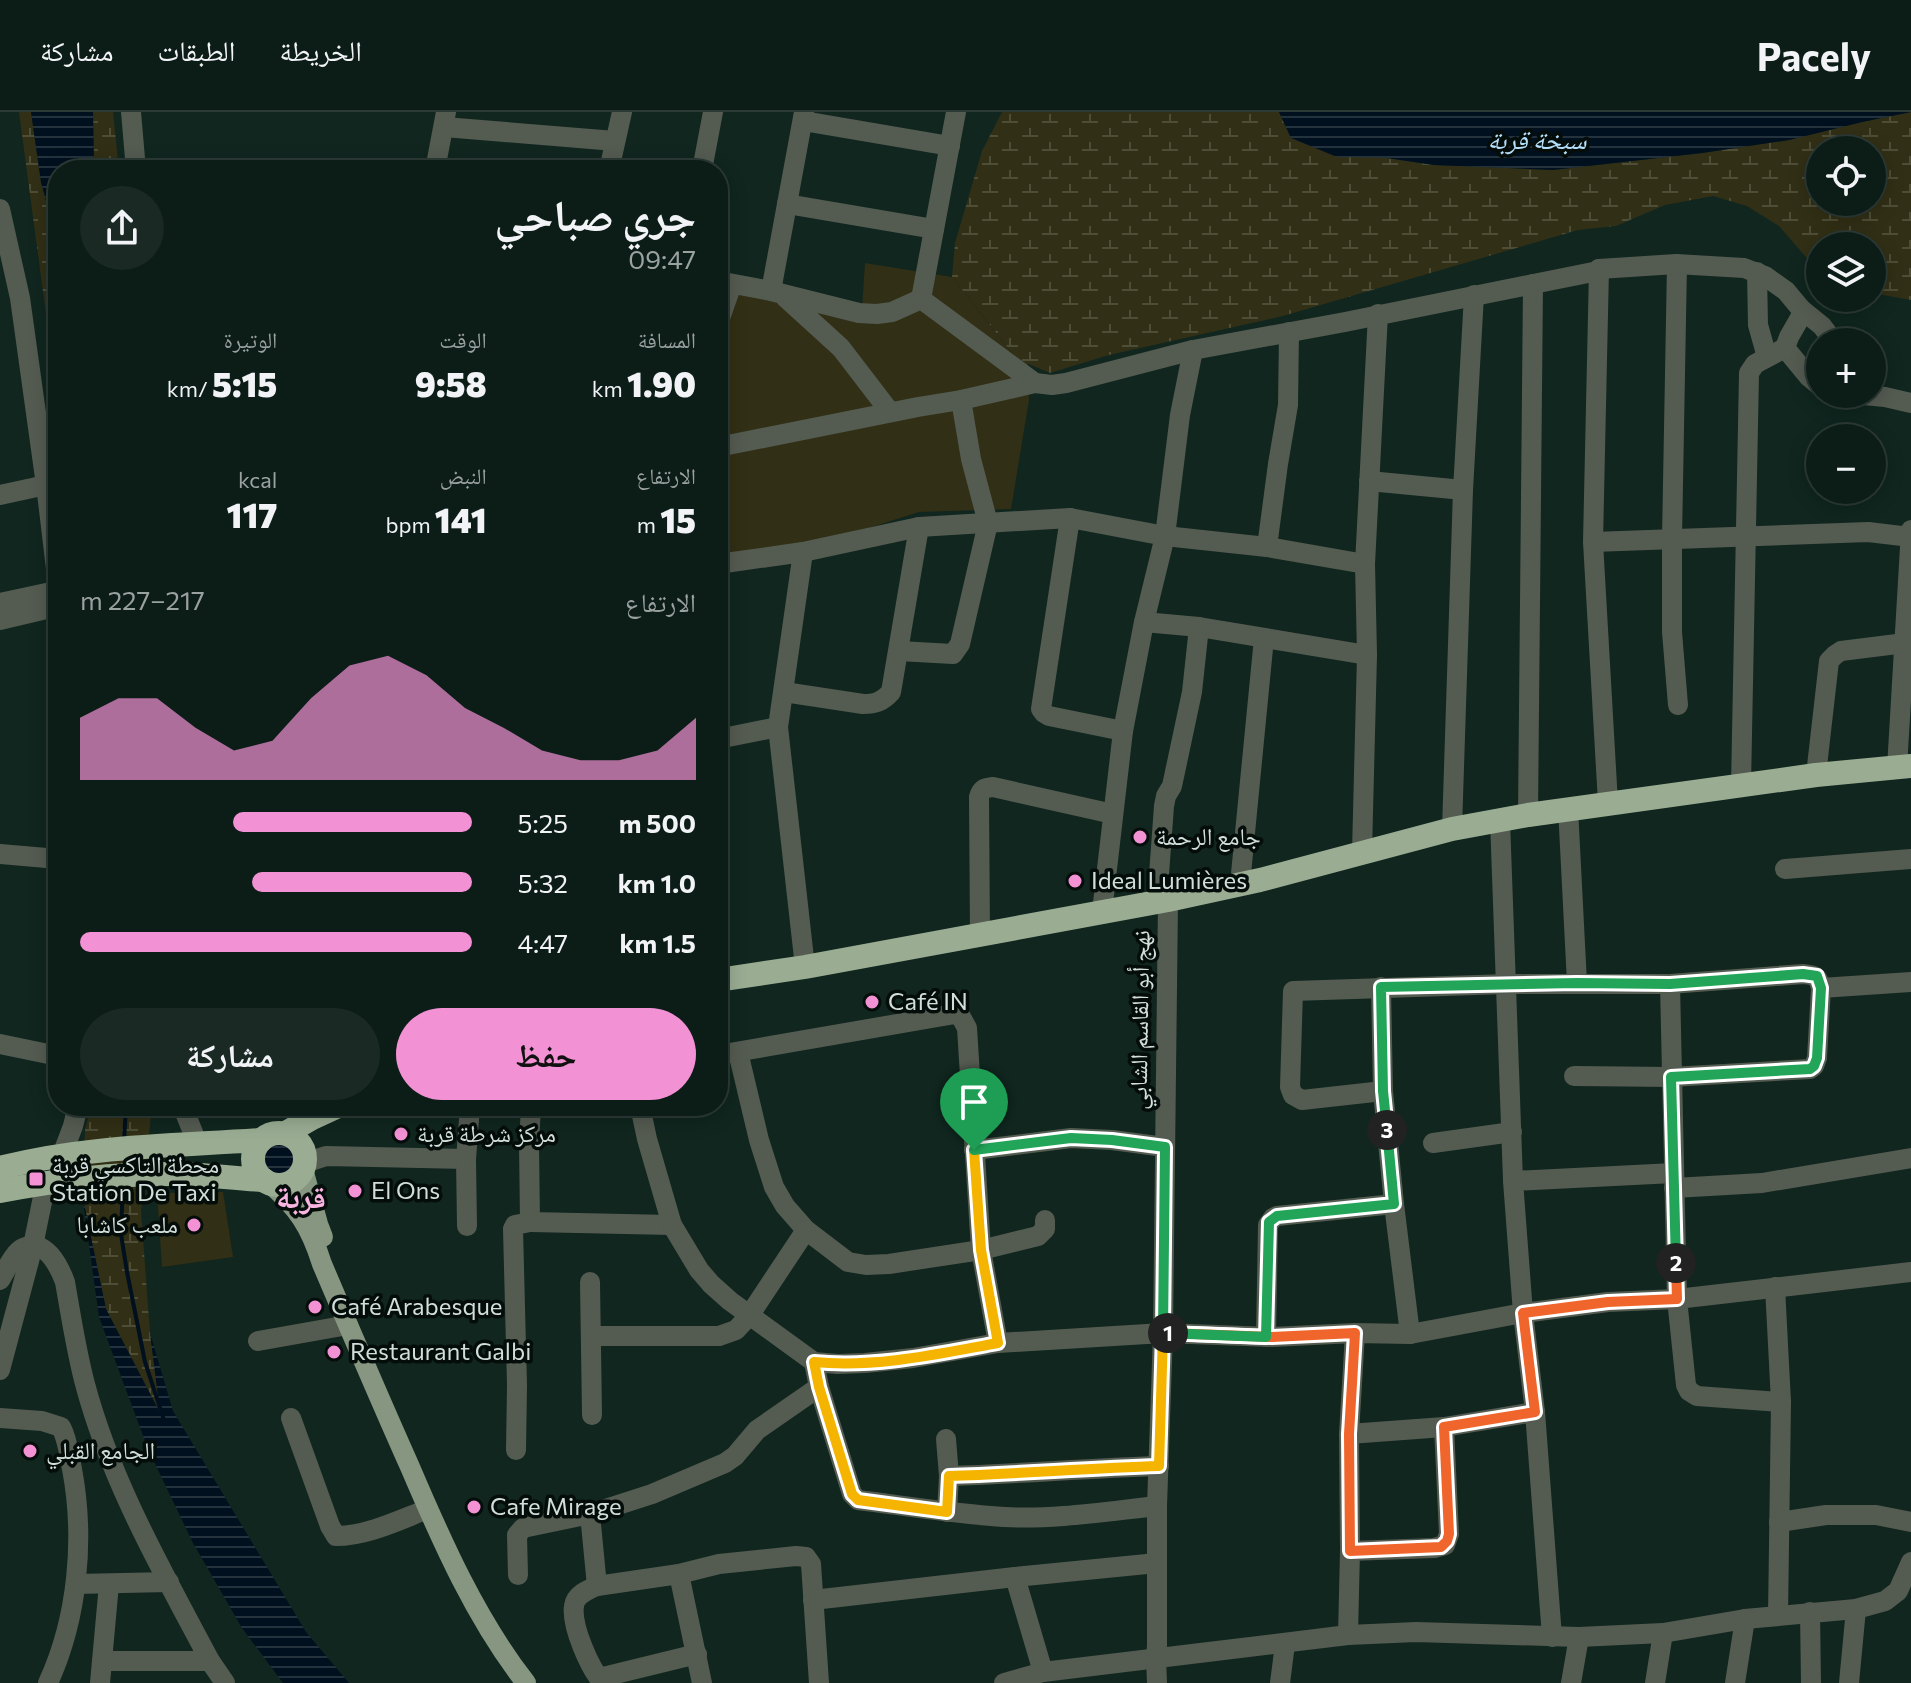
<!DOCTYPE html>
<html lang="ar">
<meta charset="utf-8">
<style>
body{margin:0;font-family:Commissioner,"Noto Naskh Arabic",sans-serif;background:#1a2924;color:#f1f3f6;direction:rtl;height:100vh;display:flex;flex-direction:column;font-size:30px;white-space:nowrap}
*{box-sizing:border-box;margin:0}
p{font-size:26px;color:#9aa1a1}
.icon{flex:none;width:44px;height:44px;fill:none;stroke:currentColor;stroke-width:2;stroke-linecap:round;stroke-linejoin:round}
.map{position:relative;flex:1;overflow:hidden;direction:ltr}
.panel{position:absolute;left:48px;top:48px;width:680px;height:956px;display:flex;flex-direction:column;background:#0c1c17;border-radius:32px;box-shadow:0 4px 20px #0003,0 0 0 2px #2c3a36;direction:rtl}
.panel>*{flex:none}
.buttons{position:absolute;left:1806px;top:24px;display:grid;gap:16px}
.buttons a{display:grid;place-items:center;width:80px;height:80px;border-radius:50%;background:#0c1c17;box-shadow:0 4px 20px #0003,0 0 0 2px #2c3a36;font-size:40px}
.pin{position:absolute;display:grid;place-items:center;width:68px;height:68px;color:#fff;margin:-82px -34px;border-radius:50% 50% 50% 0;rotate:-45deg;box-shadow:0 0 8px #0007}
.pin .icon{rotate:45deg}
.km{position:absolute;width:40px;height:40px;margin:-20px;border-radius:50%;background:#222;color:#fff;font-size:22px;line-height:40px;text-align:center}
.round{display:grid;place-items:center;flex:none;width:84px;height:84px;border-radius:42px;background:#1a2924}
.headline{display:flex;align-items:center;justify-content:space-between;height:136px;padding:0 32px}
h1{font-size:44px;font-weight:800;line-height:60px}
.stats{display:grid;grid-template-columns:repeat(3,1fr);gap:12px;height:136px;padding:8px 32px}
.stats div{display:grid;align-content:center}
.stats b{font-size:34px;font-weight:800}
.stats small{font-size:22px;font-weight:400}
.stats p{font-size:22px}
.chart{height:224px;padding:16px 32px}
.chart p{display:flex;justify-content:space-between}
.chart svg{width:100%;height:144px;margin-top:8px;fill:#f391d5;opacity:.7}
.button{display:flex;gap:16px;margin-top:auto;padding:16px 32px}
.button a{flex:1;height:92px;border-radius:48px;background:#f391d5;color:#111;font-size:32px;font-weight:800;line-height:92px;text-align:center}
.button a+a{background:#1a2924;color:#f1f3f6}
ul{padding:0 32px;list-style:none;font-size:26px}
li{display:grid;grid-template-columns:128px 96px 1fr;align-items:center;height:60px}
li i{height:20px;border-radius:10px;background:#f391d5}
header{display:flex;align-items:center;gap:48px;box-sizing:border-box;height:112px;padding:0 40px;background:#0c1c17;border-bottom:2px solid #2c3a36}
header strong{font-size:38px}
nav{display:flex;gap:44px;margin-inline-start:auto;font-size:28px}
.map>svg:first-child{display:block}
.grass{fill:#312f15}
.wetland{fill:url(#wetland-marsh);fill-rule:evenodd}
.water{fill:url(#water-rules)}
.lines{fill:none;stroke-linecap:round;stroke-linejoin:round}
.stream{stroke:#00101e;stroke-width:4}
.minor{stroke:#545b51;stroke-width:20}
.major{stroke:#869680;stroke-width:20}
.highway{stroke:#9aad93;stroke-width:24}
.split-1-casing{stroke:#fff;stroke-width:16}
.split-2-casing{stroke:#fff;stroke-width:16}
.split-3-casing{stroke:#fff;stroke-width:16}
.split-4-casing{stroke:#fff;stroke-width:16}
.split-1{stroke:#f5b400;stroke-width:10}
.split-2{stroke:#f0652b;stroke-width:10}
.split-3{stroke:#22a559;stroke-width:10}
.split-4{stroke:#22a559;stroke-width:10}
.poi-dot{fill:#f391d5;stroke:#050d0a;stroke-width:3}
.labels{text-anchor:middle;stroke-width:7;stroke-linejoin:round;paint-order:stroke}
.poi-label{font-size:24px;fill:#d1ded9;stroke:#050d0a;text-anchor:start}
.street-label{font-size:24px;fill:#d1ded9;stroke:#050d0a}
.water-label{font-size:26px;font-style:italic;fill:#b5defa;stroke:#050d0a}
.district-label{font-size:32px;font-weight:bold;fill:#fab4e2;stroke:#050d0a}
</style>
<header>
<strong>Pacely</strong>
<nav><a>الخريطة</a><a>الطبقات</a><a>مشاركة</a></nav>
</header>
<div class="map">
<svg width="1911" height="1571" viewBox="0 0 1911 1571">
<defs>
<pattern id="wetland-marsh" width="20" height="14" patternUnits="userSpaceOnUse" patternTransform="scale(2)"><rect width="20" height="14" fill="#312f15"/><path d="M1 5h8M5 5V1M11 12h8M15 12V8" fill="none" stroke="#4e4d36"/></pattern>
<pattern id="water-rules" width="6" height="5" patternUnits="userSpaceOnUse" patternTransform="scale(2)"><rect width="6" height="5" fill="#00101e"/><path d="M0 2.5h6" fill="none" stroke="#24323e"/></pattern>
</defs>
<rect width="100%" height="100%" fill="#10261f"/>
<g class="grass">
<path d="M865 151 952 165 1017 247 1028 251 1029 288 1011 397 919 400 809 435 718 445V176L862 197Z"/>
<path d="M223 1080 233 1145 162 1155 157 1081Z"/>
</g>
<g class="wetland">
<path d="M19 0H31L41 70 58 132V292Z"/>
<path d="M93 0H113L119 58H94Z"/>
<path d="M1002 0H1279L1291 26 1387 46 1434 53 1553 58 1702 41 1789 28 1862 10 1911 0V188L1872 181V134H1820V159L1813 153 1779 114 1747 94 1713 84 1665 93 1616 114 1578 118 1283 204 1109 243 1050 261 1017 247 952 165 955 131 982 39ZM1820 38H1872V90H1820Z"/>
<path d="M91 994H152L141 1099 150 1221 162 1304 106 1197 82 1082 85 1018Z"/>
</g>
<g class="water">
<path d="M31 0H93L94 58H58V132L41 70Z"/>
<path d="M1279 0H1911L1862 10 1789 28 1702 41 1553 58 1434 53 1387 46 1337 45 1291 26Z"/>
<circle cx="278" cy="1047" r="20"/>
<path d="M82 1082 106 1197 160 1301 150 1221 173 1299 306 1520 349 1571H283L242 1516 193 1431 148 1337 99 1205Z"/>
</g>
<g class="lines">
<g class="stream">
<path d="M124 1029 126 994"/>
<path d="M123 1070 121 1122 127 1160 145 1250 164 1308"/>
</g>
<g class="minor">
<path d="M131 0 136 58"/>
<path d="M803 9 950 34"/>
<path d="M444 15 615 29"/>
<path d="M435 58 446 0"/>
<path d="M609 58 622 0"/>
<path d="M702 58 713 0"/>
<path d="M787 92 934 117"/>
<path d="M0 97 20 186 46 373 58 473"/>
<path d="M1677 152 1672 426V520L1678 593"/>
<path d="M1599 157 1593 430 1608 691"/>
<path d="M1757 160 1758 213 1767 245"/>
<path d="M718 169 771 179 859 201 877 202 892 200 921 187"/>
<path d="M771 179 804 0"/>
<path d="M785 185 841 236 890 300"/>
<path d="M921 187 956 0"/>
<path d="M921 187 1035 271"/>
<path d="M1801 197 1822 214 1834 230"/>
<path d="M718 212 732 172"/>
<path d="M1853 282 1885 285 1911 291"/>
<path d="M718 335 918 295 961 288 1035 271 1052 273 1066 271 1193 238 1345 210 1598 159 1599 157 1676 152 1744 156 1765 164 1786 179 1801 197V204L1789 225 1785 236 1809 265 1820 274"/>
<path d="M1369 369 1463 378"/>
<path d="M0 383 46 373"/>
<path d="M1070 406 1041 597 1044 601 1049 604 1123 619"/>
<path d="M1593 430 1868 420 1911 425"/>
<path d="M1267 435 1278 352 1288 293 1289 220"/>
<path d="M803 440 778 615 805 855"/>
<path d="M718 452 803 440 919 415 1070 406 1165 424 1267 435 1365 452"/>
<path d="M0 491 51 480"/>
<path d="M0 508 55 495"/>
<path d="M1144 510 1199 515 1367 543"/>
<path d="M899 539 953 542 960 532 988 411 971 347 961 288"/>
<path d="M784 580 863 592C875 592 882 590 891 580L919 415"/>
<path d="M718 627 778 615"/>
<path d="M1897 656 1911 418"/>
<path d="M1816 663 1829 549 1835 543 1841 539 1905 531"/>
<path d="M1741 674 1749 261 1755 252 1785 236"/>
<path d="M1568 696 1577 871"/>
<path d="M1528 703 1533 172"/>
<path d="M1500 708 1513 1069 1523 1201 1535 1300 1552 1525"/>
<path d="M1452 717 1463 378 1474 183"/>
<path d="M1362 740 1367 543 1365 452 1378 202"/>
<path d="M0 742 58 747"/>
<path d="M1785 757 1911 747"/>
<path d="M1240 772 1264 526"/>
<path d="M1157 790 1164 694 1166 684 1172 674 1192 580 1199 515"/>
<path d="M1102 800 1123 619 1144 510 1165 424 1180 303 1193 238"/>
<path d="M980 823 979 685C981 677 984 676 993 675L1113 702"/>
<path d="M1670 872 1677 1187 1686 1273 1689 1279 1697 1284 1781 1290"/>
<path d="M1381 875 1383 979 1394 1092 1410 1222"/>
<path d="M1821 876 1911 870"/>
<path d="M0 932 58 944"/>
<path d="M738 940 759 1028 774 1075 785 1094 806 1118 848 1150 866 1153 889 1152 981 1138 1038 1124 1045 1117V1108"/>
<path d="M718 943 955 902 961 905 967 916 981 1138 998 1231"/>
<path d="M1383 979 1302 988 1293 983 1290 975 1293 879 1507 872H1670L1803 862C1815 863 1818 864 1821 876L1817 946 1814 954 1810 957 1671 965 1574 964"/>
<path d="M186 994V1003L198 1033"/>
<path d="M531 994 529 1032 530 1110 672 1113"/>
<path d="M640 994 647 1027 672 1113 699 1158 711 1172 730 1189 814 1250 838 1252 865 1251 913 1246 998 1231 1163 1221 1272 1225 1355 1221 1410 1222 1523 1201 1608 1190 1677 1187 1911 1160"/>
<path d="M1433 1031 1512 1020"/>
<path d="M974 1038 1071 1026 1112 1028 1165 1035"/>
<path d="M62 1043 73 1014 78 994"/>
<path d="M305 1051 326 1044 466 1047"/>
<path d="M1513 1069 1674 1061"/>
<path d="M1674 1076 1762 1071 1911 1046"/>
<path d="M467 1114 466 1047 470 994"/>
<path d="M0 1168C6 1159 13 1141 23 1136 45 1125 59 1154 65 1170 71 1204 76 1238 85 1272 111 1370 163 1460 210 1549L225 1571"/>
<path d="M590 1170 592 1303"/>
<path d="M1775 1175 1781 1290 1778 1504"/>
<path d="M591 1224H719L736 1218 749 1204 806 1118"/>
<path d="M1266 1225 1268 1113 1273 1106 1277 1104 1394 1092"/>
<path d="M258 1229 348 1213"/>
<path d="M814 1250 819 1275 852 1382 858 1388C906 1394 955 1402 1004 1405 1052 1408 1109 1399 1157 1394"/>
<path d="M0 1258 33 1134 46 1070"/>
<path d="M0 1306 42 1309 61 1315C68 1328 69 1343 72 1357 85 1426 78 1506 48 1571"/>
<path d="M291 1306 330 1414 336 1424C367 1424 399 1408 428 1397"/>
<path d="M1349 1322 1444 1315 1535 1300"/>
<path d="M946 1327 949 1364 947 1400"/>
<path d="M516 1338 517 1273 513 1117 515 1113 530 1110"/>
<path d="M949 1364C1019 1362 1089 1356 1159 1354"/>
<path d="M590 1402 597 1474 679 1462 719 1452 796 1444 806 1445 811 1452 819 1571"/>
<path d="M1779 1410 1826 1403H1876L1911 1410"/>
<path d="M1350 1439 1434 1436 1445 1433 1449 1422 1444 1315"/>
<path d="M679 1462 702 1571"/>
<path d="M518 1463 517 1423 523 1416 590 1402 652 1382 725 1351 735 1344 757 1318 819 1275"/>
<path d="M1015 1465 1043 1560"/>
<path d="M76 1472 169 1470"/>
<path d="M597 1474C587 1478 575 1483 574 1494 571 1514 590 1557 603 1571"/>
<path d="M813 1488 1015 1465 1157 1451"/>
<path d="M1810 1500 1811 1571"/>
<path d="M1348 1523 1350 1439 1349 1322 1355 1221"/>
<path d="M102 1549H210"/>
<path d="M599 1566 697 1542"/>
<path d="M100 1571 109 1472"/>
<path d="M1004 1571 1043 1560 1348 1523 1416 1520 1579 1525 1663 1521 1745 1507 1856 1497 1885 1489 1898 1479 1911 1450"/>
<path d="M1157 1571 1156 1546 1157 1533V1394L1163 1221 1168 788"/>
<path d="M1280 1571 1285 1532"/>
<path d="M1571 1571 1579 1525"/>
<path d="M1655 1571 1663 1521"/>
<path d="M1735 1571 1745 1507"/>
<path d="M1849 1571 1856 1497"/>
</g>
<g class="major">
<path d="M303 1057 318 1112 323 1125"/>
<path d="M268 1070C298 1096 310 1114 322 1152 351 1220 380 1288 410 1355 442 1430 476 1507 526 1571"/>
</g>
<g class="highway">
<path d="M718 868 805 855 1168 788 1260 768 1452 717 1528 703 1816 663 1911 654"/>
<circle cx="279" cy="1047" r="26"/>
<path d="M286 1021 312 1006 338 994"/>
<path d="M0 1056C84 1034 174 1034 261 1028"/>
<path d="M0 1079C60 1067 123 1061 184 1062 211 1063 238 1067 264 1068"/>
</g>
</g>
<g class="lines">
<g class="split-1-casing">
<path id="split-1" d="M974 1038 981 1138 998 1231C938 1242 876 1256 814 1250L819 1275 852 1382 858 1388 947 1400 949 1364C1019 1362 1089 1356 1159 1354L1163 1221H1168"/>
</g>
<g class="split-2-casing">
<path id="split-2" d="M1168 1221 1272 1225 1355 1221 1349 1322 1350 1439 1441 1435 1447 1429 1449 1422 1444 1315 1535 1300 1523 1201 1608 1190 1677 1187 1676 1151"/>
</g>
<g class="split-3-casing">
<path id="split-3" d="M1387 1018 1383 979 1381 875 1577 871 1670 872 1803 862 1817 864 1821 876 1817 946 1814 954 1810 957 1671 965 1676 1151"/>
</g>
<g class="split-4-casing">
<path id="split-4" d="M974 1038 1071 1026 1112 1028 1165 1035 1163 1221 1266 1225 1269 1110 1277 1104 1394 1092 1387 1018"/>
</g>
<use href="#split-1" class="split-1"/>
<use href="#split-2" class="split-2"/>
<use href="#split-3" class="split-3"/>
<use href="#split-4" class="split-4"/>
</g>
<g class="poi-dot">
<circle cx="1140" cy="725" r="8"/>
<circle cx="1075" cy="769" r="8"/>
<circle cx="872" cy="890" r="8"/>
<circle cx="401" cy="1022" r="8"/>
<rect x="28" y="1059" width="16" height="16" rx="4"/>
<circle cx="355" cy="1079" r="8"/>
<circle cx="194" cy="1113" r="8"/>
<circle cx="315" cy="1195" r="8"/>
<circle cx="334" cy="1240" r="8"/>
<circle cx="30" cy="1339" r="8"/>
<circle cx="474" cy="1395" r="8"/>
</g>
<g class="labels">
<g class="poi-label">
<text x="1156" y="733">جامع الرحمة</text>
<text x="1091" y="777">Ideal Lumières</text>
<text x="888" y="898">Café IN</text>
<text x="417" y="1030">مركز شرطة قربة</text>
<text x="52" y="1061">محطة التاكسي قربة<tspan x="52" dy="28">Station De Taxi</tspan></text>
<text x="371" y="1087">El Ons</text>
<text x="178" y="1121" text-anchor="end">ملعب كاشابا</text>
<text x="331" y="1203">Café Arabesque</text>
<text x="350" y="1248">Restaurant Galbi</text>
<text x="46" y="1347">الجامع القبلي</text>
<text x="490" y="1403">Cafe Mirage</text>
</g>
<g class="street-label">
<text transform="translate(1140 908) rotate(-89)" y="8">نهج أبو القاسم الشابي</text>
</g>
<g class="water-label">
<text x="1537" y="37">سبخة قربة</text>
</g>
<g class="district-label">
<text x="301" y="1096">قربة</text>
</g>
</g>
</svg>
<div class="buttons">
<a><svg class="icon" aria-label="locate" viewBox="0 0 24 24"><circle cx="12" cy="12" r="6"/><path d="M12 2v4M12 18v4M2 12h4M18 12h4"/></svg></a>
<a><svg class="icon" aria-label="layers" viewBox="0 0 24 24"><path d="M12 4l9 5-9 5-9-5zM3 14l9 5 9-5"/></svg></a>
<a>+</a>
<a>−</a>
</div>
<div class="pin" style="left:974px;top:1038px;background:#1e9e55"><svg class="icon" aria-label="arrive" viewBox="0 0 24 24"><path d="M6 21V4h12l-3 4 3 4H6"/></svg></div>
<b class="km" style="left:1168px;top:1221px">1</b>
<b class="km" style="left:1676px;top:1151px">2</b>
<b class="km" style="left:1387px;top:1018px">3</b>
<section class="panel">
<div class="headline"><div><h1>جري صباحي</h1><p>09:47</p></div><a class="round"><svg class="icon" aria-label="share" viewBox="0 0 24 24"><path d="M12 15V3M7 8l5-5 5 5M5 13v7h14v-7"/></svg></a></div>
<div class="stats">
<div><p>المسافة</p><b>1.90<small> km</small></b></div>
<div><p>الوقت</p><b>9:58</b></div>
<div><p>الوتيرة</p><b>5:15<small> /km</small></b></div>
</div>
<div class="stats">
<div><p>الارتفاع</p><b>15<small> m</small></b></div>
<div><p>النبض</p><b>141<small> bpm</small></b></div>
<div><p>kcal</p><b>117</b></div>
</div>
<div class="chart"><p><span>الارتفاع</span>217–227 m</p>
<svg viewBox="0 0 160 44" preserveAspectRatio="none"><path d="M0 44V25L10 19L20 19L30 28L40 35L50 32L60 19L70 9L80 6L90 12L100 22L110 28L120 35L130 38L140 38L150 35L160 25V44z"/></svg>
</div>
<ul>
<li><b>500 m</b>5:25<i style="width:61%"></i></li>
<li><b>1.0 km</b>5:32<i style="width:56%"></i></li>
<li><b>1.5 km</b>4:47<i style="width:100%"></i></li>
</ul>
<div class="button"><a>حفظ</a><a>مشاركة</a></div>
</section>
</div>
